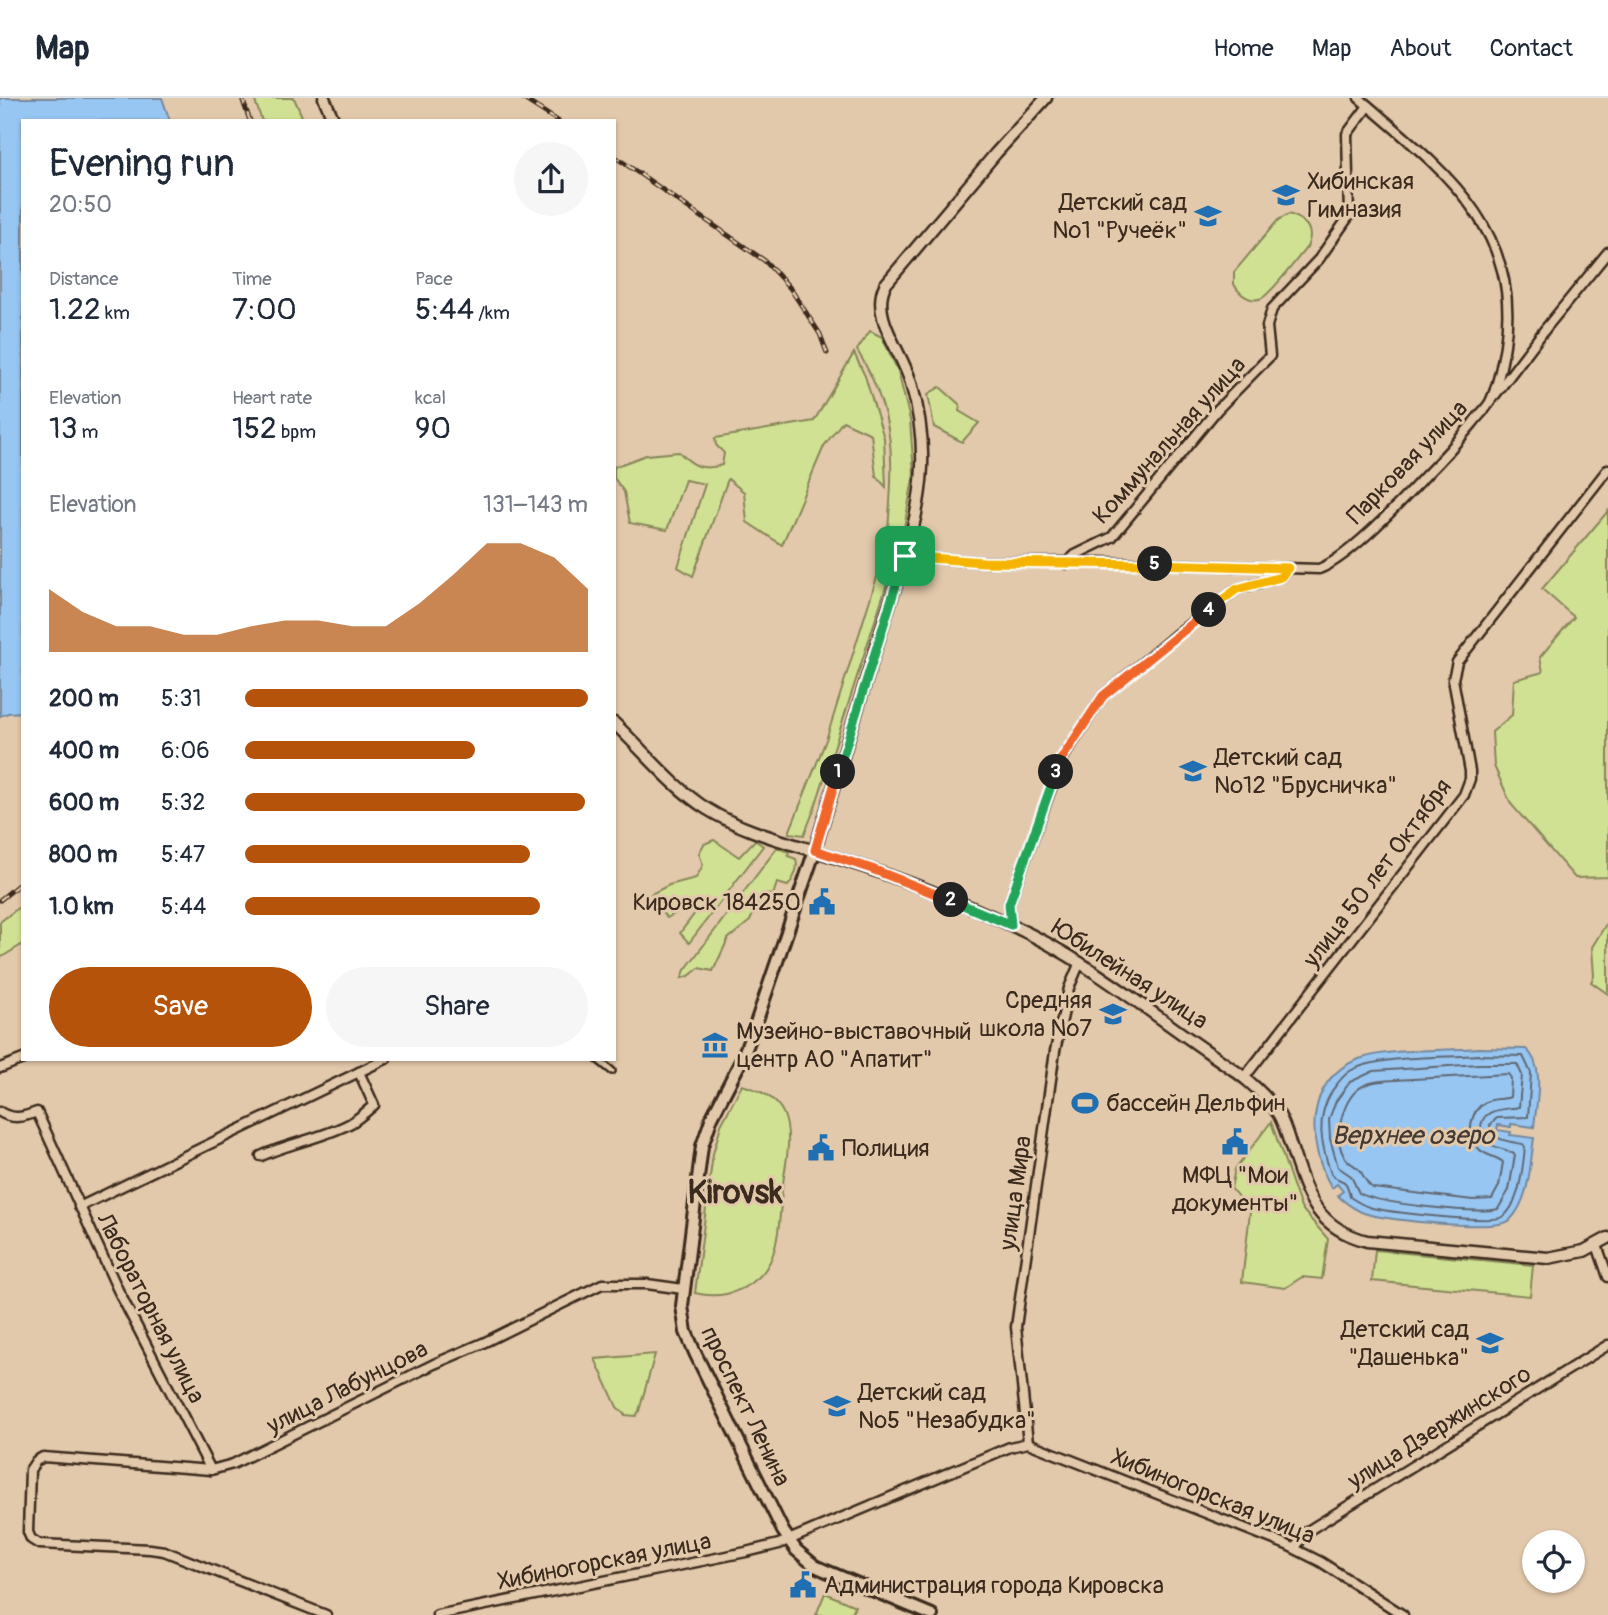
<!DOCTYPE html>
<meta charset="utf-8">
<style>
body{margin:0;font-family:Pangolin,sans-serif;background:#f6f6f7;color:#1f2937;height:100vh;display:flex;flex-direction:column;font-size:26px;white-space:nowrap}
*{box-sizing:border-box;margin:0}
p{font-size:23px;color:#747a83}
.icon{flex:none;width:38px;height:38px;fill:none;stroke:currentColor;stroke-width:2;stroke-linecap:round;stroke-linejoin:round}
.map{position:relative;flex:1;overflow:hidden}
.details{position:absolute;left:21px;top:21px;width:595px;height:942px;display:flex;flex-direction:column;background:#fff;border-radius:0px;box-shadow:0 2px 5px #0004}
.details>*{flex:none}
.buttons{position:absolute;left:1522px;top:1432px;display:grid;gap:14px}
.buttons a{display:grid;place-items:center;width:63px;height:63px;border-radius:50%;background:#fff;box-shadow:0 2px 5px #0004;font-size:35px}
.pin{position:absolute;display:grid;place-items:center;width:60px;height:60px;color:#fff;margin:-30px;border-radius:14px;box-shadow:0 4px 10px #0006}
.km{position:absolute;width:35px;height:35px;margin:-18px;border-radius:50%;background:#222;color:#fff;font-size:19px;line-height:35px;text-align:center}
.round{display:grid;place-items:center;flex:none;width:74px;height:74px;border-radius:37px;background:#f6f6f7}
.overview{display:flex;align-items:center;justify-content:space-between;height:119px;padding:0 28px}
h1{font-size:38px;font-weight:600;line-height:52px}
.figures{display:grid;grid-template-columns:repeat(3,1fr);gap:10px;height:119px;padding:7px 28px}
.figures div{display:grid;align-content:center}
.figures b{font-size:30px;font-weight:600}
.figures small{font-size:19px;font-weight:400}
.figures p{font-size:19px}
.chart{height:196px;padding:14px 28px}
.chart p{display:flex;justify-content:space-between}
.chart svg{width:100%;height:126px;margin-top:7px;fill:#b45309;opacity:.7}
.primary-button{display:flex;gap:14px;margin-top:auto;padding:14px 28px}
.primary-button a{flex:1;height:80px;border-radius:42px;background:#b45309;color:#fff;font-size:28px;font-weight:600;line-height:80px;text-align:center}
.primary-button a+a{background:#f6f6f7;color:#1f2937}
ul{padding:0 28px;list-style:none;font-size:23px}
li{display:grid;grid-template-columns:112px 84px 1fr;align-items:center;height:52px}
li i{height:18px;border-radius:9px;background:#b45309}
header{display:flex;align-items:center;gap:42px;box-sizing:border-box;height:98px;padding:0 35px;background:#fff;border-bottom:2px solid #e0e1e3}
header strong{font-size:33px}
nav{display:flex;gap:38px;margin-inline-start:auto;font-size:24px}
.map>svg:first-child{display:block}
.green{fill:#d1e194;stroke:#868659;stroke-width:2}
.water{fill:#98c6f2;stroke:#73889d;stroke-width:2}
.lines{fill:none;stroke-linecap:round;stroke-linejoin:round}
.shore{stroke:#606873;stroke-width:2}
.pedestrian-casing{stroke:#3b2a1e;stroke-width:10}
.minor-casing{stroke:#3b2a1e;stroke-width:13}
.tertiary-casing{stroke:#3b2a1e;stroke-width:15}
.secondary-casing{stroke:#3b2a1e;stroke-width:16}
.pedestrian{stroke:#e3c9ab;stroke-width:5}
.minor{stroke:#e3c9ab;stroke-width:8}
.tertiary{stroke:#e3c9ab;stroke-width:10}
.secondary{stroke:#e3c9ab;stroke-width:10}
.rail-casing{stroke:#3b2a1e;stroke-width:5}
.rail{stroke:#e3c9ab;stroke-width:2.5;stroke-dasharray:8;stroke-linecap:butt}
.split-1-casing{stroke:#fff;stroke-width:14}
.split-2-casing{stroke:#fff;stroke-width:14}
.split-3-casing{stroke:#fff;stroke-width:14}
.split-4-casing{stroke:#fff;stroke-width:14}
.split-5-casing{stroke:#fff;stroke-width:14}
.split-6-casing{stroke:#fff;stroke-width:14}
.split-1{stroke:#22a559;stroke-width:9}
.split-2{stroke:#f0652b;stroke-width:9}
.split-3{stroke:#22a559;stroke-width:9}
.split-4{stroke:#f0652b;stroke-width:9}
.split-5{stroke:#f5b400;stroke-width:9}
.split-6{stroke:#f5b400;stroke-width:9}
.labels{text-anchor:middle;stroke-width:6;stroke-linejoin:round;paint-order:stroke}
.poi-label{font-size:24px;fill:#3b2a1e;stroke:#e3c9ab;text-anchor:start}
.street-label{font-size:24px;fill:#3b2a1e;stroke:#e3c9ab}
.water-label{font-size:26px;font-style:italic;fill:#443a33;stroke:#e3c9ab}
.district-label{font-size:32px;font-weight:bold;fill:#3b2a1e;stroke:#e3c9ab}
</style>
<header>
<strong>Map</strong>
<nav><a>Home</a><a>Map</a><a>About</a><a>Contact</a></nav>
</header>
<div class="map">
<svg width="1608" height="1517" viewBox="0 0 1608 1517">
<rect width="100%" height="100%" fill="#e3c9ab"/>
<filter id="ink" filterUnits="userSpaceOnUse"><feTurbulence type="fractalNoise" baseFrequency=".0143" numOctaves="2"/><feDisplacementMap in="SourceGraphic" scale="14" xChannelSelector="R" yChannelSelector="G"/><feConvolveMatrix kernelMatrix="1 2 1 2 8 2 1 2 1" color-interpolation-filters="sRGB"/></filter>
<g filter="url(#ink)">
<g class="green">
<path d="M254 0H294L304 23H262Z"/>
<path d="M1289 116C1306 122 1315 132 1307 149 1298 159 1272 195 1262 200 1250 205 1239 196 1234 186V174L1278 122Z"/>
<path d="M870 233 882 239 898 273 910 322 914 376 901 446 887 444C893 368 899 321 857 252Z"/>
<path d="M854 255 865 278 884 340 886 389 876 378 871 336 843 323 824 348 782 447 747 424 744 394 728 381 693 478 678 469 705 386 685 382 667 432 630 425 624 394 614 380V369L646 357 679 354C693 368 702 373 722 367L724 355 716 347 715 340 814 323Z"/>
<path d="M940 289 960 307 959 313 979 325 962 344 934 329 928 296Z"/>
<path d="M1608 413V779L1575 780 1511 706 1494 668 1492 634 1512 617 1514 582 1543 574 1540 559 1574 519 1542 491Z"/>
<path d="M882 463H888L892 470 814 712 804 737 789 735 826 642Z"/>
<path d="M714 742 739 759 755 742 763 748 689 845 680 835 695 815 686 806 676 815 667 820 658 810 661 807 651 796 669 787 696 780 703 767 699 755 704 746Z"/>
<path d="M777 750 789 754 788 758 796 761C799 771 794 780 788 788L777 785 773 797 762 796 750 823 728 841 713 873 699 870 689 878 682 880 685 872Z"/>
<path d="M23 806V846L0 860V824Z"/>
<path d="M1608 823V896L1591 884 1594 878 1592 849Z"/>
<path d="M742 987C759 992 777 999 784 1017 793 1040 785 1068 782 1092 780 1112 780 1137 773 1156 762 1189 726 1203 695 1195L713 1056 721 1027Z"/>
<path d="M1271 1024 1301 1110 1328 1141 1322 1181 1302 1179 1285 1190 1242 1184 1250 1114 1231 1090 1235 1071Z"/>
<path d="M1375 1152 1533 1167 1530 1198 1372 1183Z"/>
<path d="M655 1256 639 1313 636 1318 625 1317 617 1309 595 1261Z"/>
<path d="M825 1495 855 1508 851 1517H816Z"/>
</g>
<g class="water">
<path d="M0 0H162L170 23H23V614L8 615 0 618Z"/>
<path d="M1478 950 1526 951C1546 968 1536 1006 1534 1029L1511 1026V1029L1498 1027 1497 1032 1511 1034 1510 1037 1534 1040C1530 1066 1530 1102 1510 1122 1498 1134 1386 1122 1367 1116 1356 1113 1347 1106 1339 1099L1338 1097 1343 1093 1337 1086 1332 1090C1306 1048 1304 981 1359 961 1391 950 1444 953 1478 950Z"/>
</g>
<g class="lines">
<g class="shore">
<path d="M1478 957 1523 958 1531 975 1528 1019 1497 1020 1490 1027C1490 1042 1510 1044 1523 1046L1525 1049C1523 1067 1520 1108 1502 1119 1491 1126 1385 1114 1369 1109 1362 1107 1356 1103 1350 1099 1346 1076 1341 1087 1331 1076 1321 1046 1315 1021 1332 993 1337 986 1342 978 1350 973 1378 957 1444 960 1478 957Z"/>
<path d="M1479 966H1517L1522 977 1519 1009C1505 1012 1480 1009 1481 1032 1482 1038 1485 1043 1490 1046 1498 1051 1508 1051 1515 1057L1509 1092 1498 1111C1477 1116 1378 1106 1359 1095L1351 1078 1338 1069 1330 1041 1329 1021 1336 1003 1350 984 1374 973Z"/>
<path d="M1508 976 1511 980 1510 999C1503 1002 1495 1000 1488 1003 1470 1011 1465 1037 1479 1051 1486 1058 1496 1058 1503 1064L1499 1088 1492 1101 1473 1102 1373 1090C1366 1086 1365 1079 1360 1073 1357 1068 1352 1067 1348 1063 1331 1046 1341 1006 1357 992 1367 983 1382 983 1394 982Z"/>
</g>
<g class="pedestrian-casing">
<path id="pedestrian" d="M597 961 612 973"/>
</g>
<g class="minor-casing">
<g id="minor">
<path d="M1495 297 1546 230 1608 154"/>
<path d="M905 458 983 464H1100L1319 471C1350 459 1403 402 1427 376 1443 360 1458 343 1473 325 1478 318 1486 311 1490 304 1498 287 1502 266 1505 247 1523 129 1439 69 1359 0"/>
<path d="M1066 466 1075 457 1112 439 1217 312 1270 258 1267 228 1272 211 1319 161 1349 118 1347 36 1368 8"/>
<path d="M1011 827 1009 806 1061 663 1103 598 1178 535 1237 491 1281 479 1288 470"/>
<path d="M0 970 23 961"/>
<path d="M1244 980 1464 697 1470 681V673L1453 581 1457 564 1608 371"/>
<path d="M0 1014C13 1022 24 1019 37 1014L118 1192 211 1372"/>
<path d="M261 1058C290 1045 323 1040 351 1025 359 1020 367 1013 374 1007L359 974"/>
<path d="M79 1109 386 961"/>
<path d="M1597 1147 1608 1179"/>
<path d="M1028 1345 1016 1229 1055 953 1069 890 1080 864"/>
<path d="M1295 1450 1306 1434 1608 1247"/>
<path d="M326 1517 164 1453 150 1451 39 1446 31 1441 28 1434 30 1372 36 1363 43 1359 211 1372 233 1366 434 1266 483 1245 602 1186H647L683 1191"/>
<path d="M437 1517 746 1454 779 1446 1010 1349 1028 1345 1287 1447 1321 1464 1403 1517"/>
</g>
</g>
<g class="tertiary-casing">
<g id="tertiary">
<path d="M324 0 334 23"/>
<path d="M614 625C644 653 672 689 707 711 747 736 796 746 840 761 899 780 957 802 1013 828 1083 860 1144 910 1208 954 1233 971 1262 990 1279 1017 1284 1026 1287 1036 1290 1046 1306 1093 1313 1129 1367 1143L1548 1160 1584 1153 1608 1140"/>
<path d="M815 752C837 676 861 600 884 524 900 473 920 422 922 369 923 341 919 312 911 285 902 253 870 219 885 187L996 55 1046 0"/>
</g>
</g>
<g class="secondary-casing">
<path id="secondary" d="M815 752 756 925 742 961 712 1019 702 1048 682 1208 686 1234 696 1257 783 1433 796 1452 815 1468 824 1472 932 1517"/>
</g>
<use href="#pedestrian" class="pedestrian"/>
<use href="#minor" class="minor"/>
<use href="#tertiary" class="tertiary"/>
<use href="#secondary" class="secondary"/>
<g class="rail-casing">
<g id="rail">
<path d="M242 0 250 23"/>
<path d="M522 0 558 23"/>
<path d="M614 58 765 163 790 190 820 236 827 255"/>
<path d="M0 802 23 783"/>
</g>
</g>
<use href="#rail" class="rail"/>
</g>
</g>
<g class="lines" filter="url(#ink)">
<g class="split-1-casing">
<path id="split-1" d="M838 674 905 458"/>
</g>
<g class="split-2-casing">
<path id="split-2" d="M838 674 815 752 872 771 951 802"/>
</g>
<g class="split-3-casing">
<path id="split-3" d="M951 802 1011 827 1009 806 1056 674"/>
</g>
<g class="split-4-casing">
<path id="split-4" d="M1056 674 1060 663 1103 598 1209 512"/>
</g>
<g class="split-5-casing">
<path id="split-5" d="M1155 466 1288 470 1281 479 1237 491 1209 512"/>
</g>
<g class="split-6-casing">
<path id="split-6" d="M905 458 983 464 1155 466"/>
</g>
<use href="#split-1" class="split-1"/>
<use href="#split-2" class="split-2"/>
<use href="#split-3" class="split-3"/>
<use href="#split-4" class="split-4"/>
<use href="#split-5" class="split-5"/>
<use href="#split-6" class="split-6"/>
</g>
<defs>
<g id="school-bare" transform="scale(2.1)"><path d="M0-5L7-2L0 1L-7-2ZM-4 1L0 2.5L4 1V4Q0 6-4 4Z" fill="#1f6fb2" stroke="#e3c9ab" stroke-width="2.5" paint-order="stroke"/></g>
<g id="civic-bare" transform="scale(2.1)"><path d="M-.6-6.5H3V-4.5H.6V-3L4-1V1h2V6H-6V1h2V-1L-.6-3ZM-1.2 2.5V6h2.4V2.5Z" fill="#1f6fb2" stroke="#e3c9ab" stroke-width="2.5" paint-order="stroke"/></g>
<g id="museum-bare" transform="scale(2.1)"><path d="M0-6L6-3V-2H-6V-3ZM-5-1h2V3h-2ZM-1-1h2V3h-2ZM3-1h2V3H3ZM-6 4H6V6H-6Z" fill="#1f6fb2" stroke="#e3c9ab" stroke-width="2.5" paint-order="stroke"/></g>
<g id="stadium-bare" transform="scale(2.1)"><path d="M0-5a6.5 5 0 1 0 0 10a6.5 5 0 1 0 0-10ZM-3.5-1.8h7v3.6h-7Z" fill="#1f6fb2" stroke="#e3c9ab" stroke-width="2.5" paint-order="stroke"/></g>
</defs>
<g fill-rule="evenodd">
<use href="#school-bare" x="1286" y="97"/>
<use href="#school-bare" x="1208" y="118"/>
<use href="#school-bare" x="1193" y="673"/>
<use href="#civic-bare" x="822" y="804"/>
<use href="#school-bare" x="1113" y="916"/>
<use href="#museum-bare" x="715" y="947"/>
<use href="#stadium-bare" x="1085" y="1005"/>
<use href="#civic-bare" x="1235" y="1044"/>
<use href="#civic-bare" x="821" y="1050"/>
<use href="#school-bare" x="1490" y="1245"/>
<use href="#school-bare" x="837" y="1308"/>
<use href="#civic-bare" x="803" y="1487"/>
</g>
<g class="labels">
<g class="poi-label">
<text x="1307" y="91">Хибинская<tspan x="1307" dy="28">Гимназия</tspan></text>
<text x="1187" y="112" text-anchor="end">Детский сад<tspan x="1187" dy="28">№1 "Ручеёк"</tspan></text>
<text x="1214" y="667">Детский сад<tspan x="1214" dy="28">№12 "Брусничка"</tspan></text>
<text x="801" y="812" text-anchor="end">Кировск 184250</text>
<text x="1092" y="910" text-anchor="end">Средняя<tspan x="1092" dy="28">школа №7</tspan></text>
<text x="736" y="941">Музейно-выставочный<tspan x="736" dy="28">центр АО "Апатит"</tspan></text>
<text x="1106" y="1013">бассейн Дельфин</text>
<text x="842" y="1058">Полиция</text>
<text x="1235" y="1085" text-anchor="middle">МФЦ "Мои<tspan x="1235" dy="28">документы"</tspan></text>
<text x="1469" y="1239" text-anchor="end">Детский сад<tspan x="1469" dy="28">"Дашенька"</tspan></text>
<text x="858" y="1302">Детский сад<tspan x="858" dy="28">№5 "Незабудка"</tspan></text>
<text x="824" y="1495">Администрация города Кировска</text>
</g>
<g class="street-label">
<text transform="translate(1169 342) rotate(-48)" y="8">Коммунальная улица</text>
<text transform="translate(1407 364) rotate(-46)" y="8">Парковая улица</text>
<text transform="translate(1377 775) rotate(-53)" y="8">улица 50 лет Октября</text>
<text transform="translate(1130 876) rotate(33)" y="8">Юбилейная улица</text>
<text transform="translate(1015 1095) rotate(-82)" y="8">улица Мира</text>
<text transform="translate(151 1210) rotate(63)" y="8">Лабораторная улица</text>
<text transform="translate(347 1289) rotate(-27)" y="8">улица Лабунцова</text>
<text transform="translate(746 1308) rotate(64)" y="8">проспект Ленина</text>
<text transform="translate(1439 1329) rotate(-32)" y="8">улица Дзержинского</text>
<text transform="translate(1213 1398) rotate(22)" y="8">Хибиногорская улица</text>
<text transform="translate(604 1463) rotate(-11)" y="8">Хибиногорская улица</text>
</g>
<g class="water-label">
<text x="1413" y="1046">Верхнее озеро</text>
</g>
<g class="district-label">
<text x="735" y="1105">Kirovsk</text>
</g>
</g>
</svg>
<div class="buttons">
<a><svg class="icon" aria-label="locate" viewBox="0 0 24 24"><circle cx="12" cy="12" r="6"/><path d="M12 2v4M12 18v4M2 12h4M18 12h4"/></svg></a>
</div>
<div class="pin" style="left:905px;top:458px;background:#1e9e55"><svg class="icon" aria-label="arrive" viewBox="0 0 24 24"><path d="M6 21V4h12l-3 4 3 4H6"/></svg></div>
<b class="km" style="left:838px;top:674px">1</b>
<b class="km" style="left:951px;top:802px">2</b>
<b class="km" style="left:1056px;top:674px">3</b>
<b class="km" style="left:1209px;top:512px">4</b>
<b class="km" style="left:1155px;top:466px">5</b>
<section class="details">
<div class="overview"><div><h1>Evening run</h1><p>20:50</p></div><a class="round"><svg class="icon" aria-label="share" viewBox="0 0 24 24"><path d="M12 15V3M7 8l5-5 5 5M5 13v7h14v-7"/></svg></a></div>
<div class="figures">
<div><p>Distance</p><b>1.22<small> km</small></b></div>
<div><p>Time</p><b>7:00</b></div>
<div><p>Pace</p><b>5:44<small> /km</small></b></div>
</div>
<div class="figures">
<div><p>Elevation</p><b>13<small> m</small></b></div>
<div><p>Heart rate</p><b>152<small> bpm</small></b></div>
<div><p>kcal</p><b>90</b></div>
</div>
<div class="chart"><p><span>Elevation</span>131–143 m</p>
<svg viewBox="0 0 160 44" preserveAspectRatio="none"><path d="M0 44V22L10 30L20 35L30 35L40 38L50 38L60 35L70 33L80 33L90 35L100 35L110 27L120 17L130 6L140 6L150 11L160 22V44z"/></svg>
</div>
<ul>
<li><b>200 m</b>5:31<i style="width:100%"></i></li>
<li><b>400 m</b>6:06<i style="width:67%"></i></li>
<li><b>600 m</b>5:32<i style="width:99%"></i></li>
<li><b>800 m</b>5:47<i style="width:83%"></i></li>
<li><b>1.0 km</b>5:44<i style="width:86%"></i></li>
</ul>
<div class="primary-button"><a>Save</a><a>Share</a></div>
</section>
</div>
